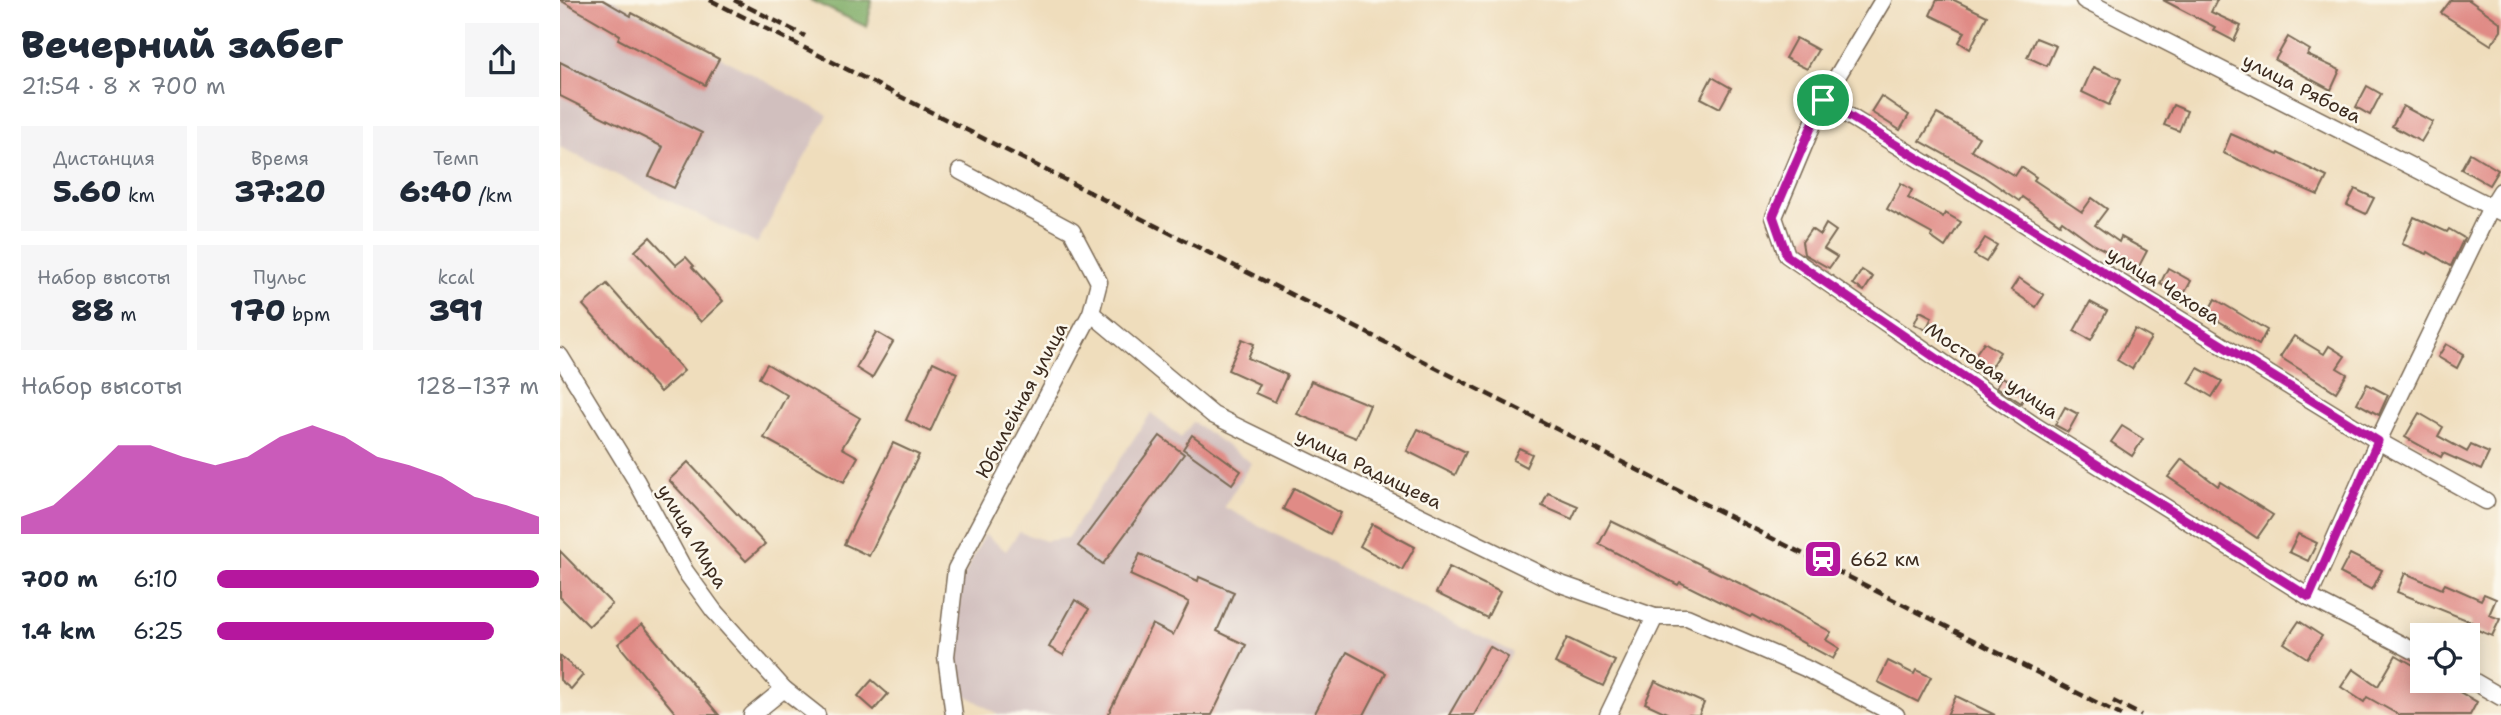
<!DOCTYPE html>
<html lang="ru">
<meta charset="utf-8">
<style>
body{margin:0;font-family:"Shantell Sans",sans-serif;background:#f6f6f7;color:#1f2937;height:100vh;display:flex;flex-direction:column;font-size:26px;white-space:nowrap}
*{box-sizing:border-box;margin:0}
p{font-size:23px;color:#747a83}
.icon{flex:none;width:38px;height:38px;fill:none;stroke:currentColor;stroke-width:2;stroke-linecap:round;stroke-linejoin:round}
.map{position:relative;flex:1;overflow:hidden}
.drawer{display:flex;flex-direction:column;background:#fff;width:560px}
.drawer>*{flex:none}
.fabs{position:absolute;left:1850px;top:623px;display:grid;gap:14px}
.fabs a{display:grid;place-items:center;width:70px;height:70px;border-radius:0px;background:#fff;box-shadow:0 4px 18px #0003;font-size:35px}
.pin{position:absolute;display:grid;place-items:center;width:60px;height:60px;color:#fff;margin:-30px;border:4px solid #fff;border-radius:50%;box-shadow:0 2px 7px #0007}
.round{display:grid;place-items:center;flex:none;width:74px;height:74px;border-radius:0px;background:#f6f6f7}
.head{display:flex;align-items:center;justify-content:space-between;height:119px;padding:0 21px}
h1{font-size:38px;font-weight:800;line-height:52px}
.figures{display:grid;grid-template-columns:repeat(3,1fr);gap:10px;height:119px;padding:7px 21px}
.figures div{display:grid;align-content:center;border-radius:0px;background:#f6f6f7;text-align:center}
.figures b{font-size:30px;font-weight:800}
.figures small{font-size:19px;font-weight:400}
.figures p{font-size:19px}
.chart{height:196px;padding:14px 21px}
.chart p{display:flex;justify-content:space-between}
.chart svg{width:100%;height:126px;margin-top:7px;fill:#b5179e;opacity:.7}
ul{padding:0 21px;list-style:none;font-size:23px}
li{display:grid;grid-template-columns:112px 84px 1fr;align-items:center;height:52px}
li i{height:18px;border-radius:9px;background:#b5179e}
main{display:flex;flex:1;min-height:0}
.map>svg:first-child{display:block}
.industrial{fill:#d1bfbe}
.forest{fill:#7caa63;stroke:#5c6a40;stroke-width:2}
.building{fill:#e08b86}
.lines{fill:none;stroke-linecap:round;stroke-linejoin:round}
.minor-casing{stroke:#7a6955;stroke-width:19}
.minor{stroke:#fff;stroke-width:16}
.rail{stroke:#3b2a1e;stroke-width:4.5;stroke-dasharray:10 5;stroke-linecap:butt}
.route-casing{stroke:#fff;stroke-width:14}
.route{stroke:#b5179e;stroke-width:9}
.labels{text-anchor:middle;stroke-width:5;stroke-linejoin:round;paint-order:stroke}
.street-label{font-size:19px;fill:#3b2a1e;stroke:#fbf7ec}
.poi-label{font-size:19px;fill:#3b2a1e;stroke:#fbf7ec;text-anchor:start}
</style>
<main>
<section class="drawer">
<div class="head"><div><h1>Вечерний забег</h1><p>21:54 · 8 × 700 m</p></div><a class="round"><svg class="icon" aria-label="share" viewBox="0 0 24 24"><path d="M12 15V3M7 8l5-5 5 5M5 13v7h14v-7"/></svg></a></div>
<div class="figures">
<div><p>Дистанция</p><b>5.60<small> km</small></b></div>
<div><p>Время</p><b>37:20</b></div>
<div><p>Темп</p><b>6:40<small> /km</small></b></div>
</div>
<div class="figures">
<div><p>Набор высоты</p><b>88<small> m</small></b></div>
<div><p>Пульс</p><b>170<small> bpm</small></b></div>
<div><p>kcal</p><b>391</b></div>
</div>
<div class="chart"><p><span>Набор высоты</span>128–137 m</p>
<svg viewBox="0 0 160 44" preserveAspectRatio="none"><path d="M0 44V38L10 34L20 24L30 13L40 13L50 17L60 20L70 17L80 10L90 6L100 10L110 17L120 20L130 24L140 31L150 34L160 38V44z"/></svg>
</div>
<ul>
<li><b>700 m</b>6:10<i style="width:100%"></i></li>
<li><b>1.4 km</b>6:25<i style="width:86%"></i></li>
</ul>
</section>
<div class="map">
<svg width="1941" height="715" viewBox="0 0 1941 715">
<rect width="100%" height="100%" fill="#fbf7ec"/>
<filter id="ink" filterUnits="userSpaceOnUse"><feTurbulence type="fractalNoise" baseFrequency=".0143" numOctaves="2"/><feDisplacementMap in="SourceGraphic" scale="14" xChannelSelector="R" yChannelSelector="G"/><feConvolveMatrix kernelMatrix="1 2 1 2 8 2 1 2 1" color-interpolation-filters="sRGB"/></filter>
<filter id="wash" filterUnits="userSpaceOnUse"><feTurbulence type="fractalNoise" baseFrequency=".00686" numOctaves="4" result="noise"/><feDisplacementMap in="SourceGraphic" scale="28" xChannelSelector="R" yChannelSelector="G"/><feGaussianBlur stdDeviation="1.57" result="paint"/><feColorMatrix in="noise" values="0 0 0 0 0 0 0 0 0 0 0 0 0 0 0 0 0 1.4 0 .05"/><feComposite in="paint" operator="in"/></filter>
<g filter="url(#wash)">
<rect width="100%" height="100%" fill="#efddbc"/>
<g class="industrial">
<path d="M0 0H54L268 115 197 244 0 147Z"/>
<path d="M591 413 621 438 633 422 691 463 664 507 815 586 953 652 916 715H439L393 687 400 583 425 534 446 551 459 532 485 541 507 538Z"/>
</g>
<path class="forest" d="M250 0H312L307 27Z"/>
<g id="blocks">
<g class="building">
<path d="M0 0H43L71 16 72 13 159 59 145 85 58 39 60 35Z"/>
<path d="M1377 0H1394L1427 16 1410 49 1399 42 1405 32 1370 15Z"/>
<path d="M1603 0H1657L1651 12 1681 26 1674 41 1653 30 1655 27Z"/>
<path d="M1891 0H1909L1941 23V31L1931 45 1881 13Z"/>
<path d="M1728 37 1750 50 1747 55 1780 70 1771 90 1715 60Z"/>
<path d="M1236 38 1258 50 1247 69 1225 58Z"/>
<path d="M1476 38 1496 46 1487 66 1467 57Z"/>
<path d="M0 62 142 133 114 188 89 176 103 147 0 96Z"/>
<path d="M1533 67 1561 79 1549 105 1522 92Z"/>
<path d="M1152 77 1171 88 1160 108 1141 98Z"/>
<path d="M1807 86 1821 94 1810 115 1796 107Z"/>
<path d="M1321 96 1349 115 1340 130 1311 112Z"/>
<path d="M1613 105 1627 111 1619 131 1604 125Z"/>
<path d="M1843 106 1873 122 1861 142 1832 126Z"/>
<path d="M1377 114 1419 137 1411 150 1455 176 1461 167 1476 177 1474 180 1522 212 1532 198 1547 209 1535 225 1559 242 1561 237 1587 251 1578 268 1535 245 1502 221 1500 224 1462 197 1459 201 1420 174 1360 141Z"/>
<path d="M1671 134 1718 155 1719 153 1767 177 1758 195 1663 153Z"/>
<path d="M1910 153 1938 170 1929 185 1901 169Z"/>
<path d="M1341 183 1352 190 1348 198 1383 217 1385 213 1401 222 1385 247 1371 237 1372 234 1327 209Z"/>
<path d="M1795 189 1814 198 1806 214 1787 205Z"/>
<path d="M1854 217 1887 232 1889 229 1904 238 1891 266 1868 252 1867 254 1842 244Z"/>
<path d="M1266 224 1276 231 1264 249 1277 257 1269 268 1244 254 1242 242 1251 229 1260 235Z"/>
<path d="M90 237 116 265 126 257 134 266 132 267 163 301 141 322 75 251Z"/>
<path d="M1425 238 1437 245 1426 262 1414 255Z"/>
<path d="M1608 268 1631 281 1623 296 1600 284Z"/>
<path d="M1302 270 1313 277 1304 291 1293 284Z"/>
<path d="M1459 278 1484 295 1476 307 1451 290Z"/>
<path d="M47 284 124 371 100 392 23 305Z"/>
<path d="M1655 299 1707 330 1699 345 1647 314Z"/>
<path d="M1530 302 1547 311 1531 340 1514 331Z"/>
<path d="M1360 311 1372 317 1366 330 1354 324Z"/>
<path d="M1575 329 1591 338 1572 369 1557 360Z"/>
<path d="M316 332 333 342 312 378 296 368Z"/>
<path d="M1734 336 1764 354 1769 346 1785 356 1777 368 1787 374 1776 392 1720 357Z"/>
<path d="M682 339 694 344 688 358 727 375 715 402 695 393 699 384 668 370Z"/>
<path d="M1424 342 1440 352 1429 370 1412 359Z"/>
<path d="M1886 344 1904 354 1897 368 1878 357Z"/>
<path d="M373 362 397 373 370 432 346 420Z"/>
<path d="M207 364 300 418 282 448 298 457 284 482 204 438 227 395 199 378Z"/>
<path d="M1638 368 1662 381 1652 397 1629 383Z"/>
<path d="M1442 377 1468 390 1461 403 1437 387Z"/>
<path d="M751 381 810 405 796 438 737 414Z"/>
<path d="M1807 384 1828 395 1819 415 1797 403Z"/>
<path d="M1505 407 1518 414 1508 432 1495 425Z"/>
<path d="M1859 413 1883 427 1878 436 1907 452 1911 445 1929 453 1921 470 1883 453 1881 457 1845 437Z"/>
<path d="M1562 426 1583 439 1572 456 1551 442Z"/>
<path d="M858 429 906 452 895 475 847 451Z"/>
<path d="M632 435 681 471 672 484 623 449Z"/>
<path d="M600 436 624 454 543 564 518 546Z"/>
<path d="M333 443 359 455 309 556 284 544Z"/>
<path d="M959 448 972 454 966 467 953 460Z"/>
<path d="M1622 459 1658 486 1660 482 1713 515 1697 538 1608 477Z"/>
<path d="M128 462 205 544 186 561 109 480Z"/>
<path d="M734 488 781 513 770 534 723 509Z"/>
<path d="M988 493 1018 506 1012 519 982 506Z"/>
<path d="M1051 521 1210 598 1271 632 1266 640 1279 648 1273 659 1192 615 1190 617 1120 582 1118 585 1039 544Z"/>
<path d="M812 524 855 547 842 570 800 546Z"/>
<path d="M1738 534 1757 543 1748 561 1729 552Z"/>
<path d="M0 551 52 604 29 626 0 597Z"/>
<path d="M580 554 638 581 639 577 674 592 657 631 686 645 652 715H548L592 624 613 635 629 602 570 575Z"/>
<path d="M1790 554 1822 570 1812 590 1780 573Z"/>
<path d="M889 567 940 592 927 618 876 593Z"/>
<path d="M1845 573 1882 589 1885 584 1921 600 1924 594 1936 599 1929 615 1940 619 1932 636 1910 627 1912 622 1837 592Z"/>
<path d="M515 600 529 609 503 655 489 647Z"/>
<path d="M1739 621 1762 636 1747 658 1724 643Z"/>
<path d="M82 624 159 715H117L58 644Z"/>
<path d="M1007 638 1055 661 1043 686 995 663Z"/>
<path d="M929 646 948 657 914 715H889Z"/>
<path d="M787 652 826 673 804 715H754Z"/>
<path d="M1836 655 1862 670V681H1880L1917 702 1910 715H1839L1807 697 1804 702 1781 687 1793 669 1818 686Z"/>
<path d="M0 656 23 675 11 689 0 680Z"/>
<path d="M1328 661 1354 674 1356 670 1371 677 1358 702 1318 682Z"/>
<path d="M312 680 328 694 314 710 298 696Z"/>
<path d="M1095 681 1144 703 1139 715H1111L1085 703Z"/>
<path d="M1396 696 1435 715H1387Z"/>
</g>
</g>
</g>
<g filter="url(#ink)">
<use href="#blocks" fill-opacity="0" stroke="#7a6955" stroke-width="2"/>
<g class="lines">
<g class="minor-casing">
<g id="minor">
<path d="M1323 0 1263 100 1214 217 1227 255 1474 425 1749 597 1862 655"/>
<path d="M1524 0 1941 212"/>
<path d="M1263 100 1818 441 1926 501"/>
<path d="M531 313 653 415 998 583 1095 617 1048 715"/>
<path d="M0 356 77 482 125 571 154 611 224 689 257 715"/>
<path d="M1749 597 1818 441 1931 207 1941 191"/>
<path d="M1095 617H1127L1245 668 1336 715"/>
<path d="M1908 678 1941 697"/>
<path d="M192 715 224 689"/>
<path d="M394 715 386 656 396 569 531 313 539 282 512 231 400 171"/>
</g>
</g>
<use href="#minor" class="minor"/>
<g class="rail">
<path d="M150 0 1561 715"/>
<path d="M174 0 245 36"/>
<path d="M1553 701 1581 715"/>
</g>
</g>
</g>
<g class="lines" filter="url(#ink)">
<g class="route-casing">
<path id="route" d="M1263 100 1818 441 1749 597 1474 425 1227 256 1213 216Z"/>
</g>
<use href="#route" class="route"/>
</g>
<defs>
<g id="station-square" transform="scale(2.0125)"><rect x="-9" y="-9" width="18" height="18" rx="4" fill="#b5179e" stroke="#fbf7ec"/><path d="M-3-6H3Q5-6 5-4V2Q5 4 3 4L4.5 6H3L1.5 4h-3L-3 6H-4.5L-3 4Q-5 4-5 2V-4Q-5-6-3-6ZM-3.5-4v3h7v-3ZM-3.5 1v1.5H-2V1ZM2 1v1.5H3.5V1Z" fill="#fff"/></g>
</defs>
<g fill-rule="evenodd">
<use href="#station-square" x="1263" y="559"/>
</g>
<g class="labels">
<g class="street-label">
<text transform="translate(1742 88) rotate(27)" y="7">улица Рябова</text>
<text transform="translate(1604 285) rotate(32)" y="7">улица Чехова</text>
<text transform="translate(1432 370) rotate(34)" y="7">Мостовая улица</text>
<text transform="translate(461 400) rotate(-62)" y="7">Юбилейная улица</text>
<text transform="translate(809 468) rotate(26)" y="7">улица Радищева</text>
<text transform="translate(133 536) rotate(59)" y="7">улица Мира</text>
</g>
<g class="poi-label">
<text x="1290" y="566">662 км</text>
</g>
</g>
</svg>
<div class="fabs">
<a><svg class="icon" aria-label="locate" viewBox="0 0 24 24"><circle cx="12" cy="12" r="6"/><path d="M12 2v4M12 18v4M2 12h4M18 12h4"/></svg></a>
</div>
<div class="pin" style="left:1263px;top:100px;background:#1e9e55"><svg class="icon" aria-label="arrive" viewBox="0 0 24 24"><path d="M6 21V4h12l-3 4 3 4H6"/></svg></div>
</div>
</main>
